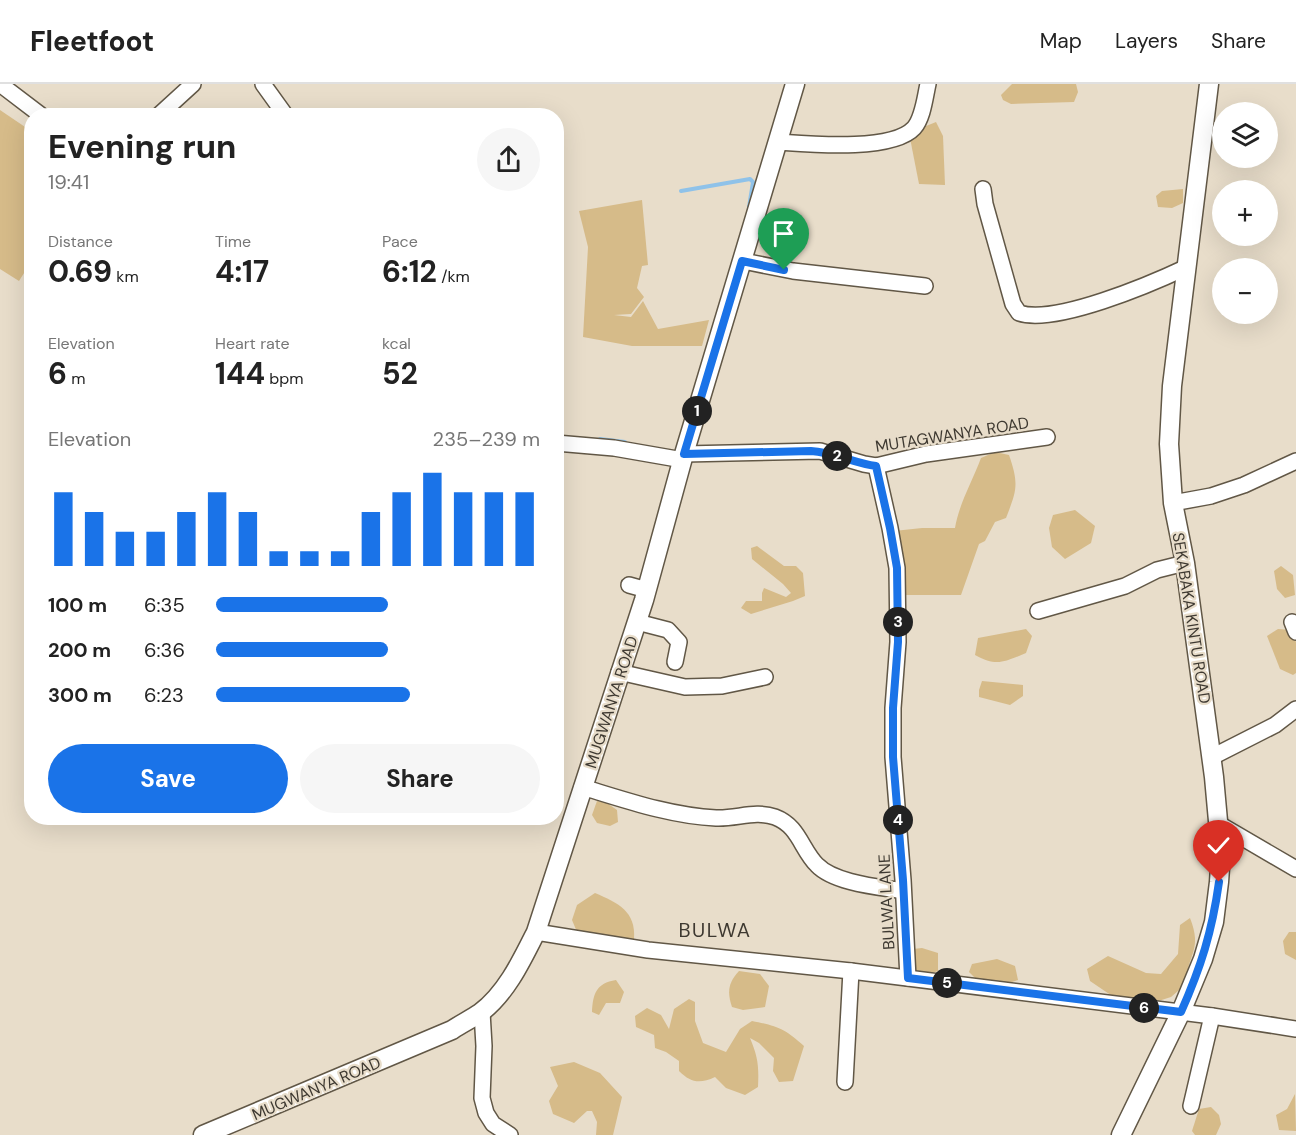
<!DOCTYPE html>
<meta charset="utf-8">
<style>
body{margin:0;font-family:"DM Sans",sans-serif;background:#f6f6f6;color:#222;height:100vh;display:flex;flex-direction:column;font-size:22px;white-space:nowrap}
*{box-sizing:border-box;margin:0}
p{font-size:20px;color:#767676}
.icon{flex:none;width:33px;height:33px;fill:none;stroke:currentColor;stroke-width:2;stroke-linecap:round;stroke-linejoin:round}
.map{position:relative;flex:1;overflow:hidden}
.details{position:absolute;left:24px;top:24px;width:540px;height:717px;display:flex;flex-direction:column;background:#fff;border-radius:24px;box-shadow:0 6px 24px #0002}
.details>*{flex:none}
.tools{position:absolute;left:1212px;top:18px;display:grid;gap:12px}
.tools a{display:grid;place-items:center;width:66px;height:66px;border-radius:50%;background:#fff;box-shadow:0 6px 24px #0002;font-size:30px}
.pin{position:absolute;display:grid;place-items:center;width:51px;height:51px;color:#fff;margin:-62px -26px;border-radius:50% 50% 50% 0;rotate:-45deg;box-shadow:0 0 6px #0007}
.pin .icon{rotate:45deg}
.km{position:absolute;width:30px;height:30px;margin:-15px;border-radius:50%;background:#222;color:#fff;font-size:16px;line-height:30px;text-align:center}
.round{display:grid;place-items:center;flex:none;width:63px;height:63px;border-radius:32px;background:#f6f6f6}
.summary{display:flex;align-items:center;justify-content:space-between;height:102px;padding:0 24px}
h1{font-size:33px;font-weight:700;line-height:45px}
.figures{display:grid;grid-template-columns:repeat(3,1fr);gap:9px;height:102px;padding:6px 24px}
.figures div{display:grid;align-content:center}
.figures b{font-size:30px;font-weight:700}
.figures small{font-size:16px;font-weight:400}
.figures p{font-size:16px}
.chart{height:168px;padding:12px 24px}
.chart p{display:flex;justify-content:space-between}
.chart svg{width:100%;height:108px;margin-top:6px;stroke:#1a73e8;stroke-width:6}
.primary-button{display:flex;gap:12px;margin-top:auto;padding:12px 24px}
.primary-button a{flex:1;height:69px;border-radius:36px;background:#1a73e8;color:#fff;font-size:24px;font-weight:700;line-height:69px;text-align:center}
.primary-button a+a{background:#f6f6f6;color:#222}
ul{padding:0 24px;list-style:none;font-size:20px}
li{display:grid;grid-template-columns:96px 72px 1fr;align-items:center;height:45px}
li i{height:15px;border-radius:8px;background:#1a73e8}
header{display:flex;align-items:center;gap:36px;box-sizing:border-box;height:84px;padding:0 30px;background:#fff;border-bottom:2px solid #e0e0e0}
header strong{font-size:28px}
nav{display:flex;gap:33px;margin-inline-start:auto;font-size:21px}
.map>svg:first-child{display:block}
.green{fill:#d6bb89}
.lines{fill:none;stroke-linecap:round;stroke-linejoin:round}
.stream{stroke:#8fc2e9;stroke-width:4}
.minor-casing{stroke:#615746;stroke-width:18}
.tertiary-casing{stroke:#615746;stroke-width:21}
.minor{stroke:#fff;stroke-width:15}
.tertiary{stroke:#fff;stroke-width:18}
.route-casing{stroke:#fff;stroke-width:12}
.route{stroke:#1a73e8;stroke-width:8}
.labels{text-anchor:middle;stroke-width:4.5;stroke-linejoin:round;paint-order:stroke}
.street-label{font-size:16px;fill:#3e3931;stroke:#e8ddca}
.quarter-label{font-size:20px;letter-spacing:1.5px;fill:#3e3931;stroke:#e8ddca}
</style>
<header>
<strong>Fleetfoot</strong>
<nav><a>Map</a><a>Layers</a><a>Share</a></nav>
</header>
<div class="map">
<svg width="1296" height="1051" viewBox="0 0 1296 1051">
<rect width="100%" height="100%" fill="#e8ddca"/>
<g class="green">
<path d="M1012 0H1076L1078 8 1074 18 1011 20 1003 16 1001 11Z"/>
<path d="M0 26 31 47V178L19 197 0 185Z"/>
<path d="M936 38 943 52 945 101 919 100 909 49Z"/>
<path d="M1183 105V119L1172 124 1158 123 1156 112 1162 107Z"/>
<path d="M642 116 648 181 642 182 637 204 644 213 631 230 614 231 631 233 643 217 658 245 709 236 702 262H632L583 253 588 163 579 127Z"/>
<path d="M995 368 1009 371C1019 400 1017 406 1006 434L995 438 985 457 979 460 961 511H902L894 447 922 444H955C959 420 972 398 981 374Z"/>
<path d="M1075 426 1095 442 1091 459 1065 475 1052 463 1049 444 1053 431Z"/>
<path d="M757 462 784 482H796L803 489 805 512 793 517 751 530 741 524 746 517H762V509L764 504 786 513 791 509 783 500 752 475 751 464Z"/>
<path d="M1281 482 1293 491 1295 511 1285 514 1277 505 1274 487Z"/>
<path d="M1026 545 1032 552 1026 569C1004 578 997 583 975 571L978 554Z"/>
<path d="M1278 545 1291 546 1296 558V589L1293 591 1280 585 1267 552Z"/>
<path d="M982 597 1023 601V612L1010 621 979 613V606Z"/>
<path d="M597 717 607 719 617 726 618 738 610 742 597 739 592 731Z"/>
<path d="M595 809C618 819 636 827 634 855H619L577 848 572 836 577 821Z"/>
<path d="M1190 834C1203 867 1187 870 1186 900L1171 913 1149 920 1118 916 1090 897 1087 885 1108 872 1146 889 1161 890 1178 870 1180 841Z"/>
<path d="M1289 848H1296V876L1285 870 1283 857Z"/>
<path d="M922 864 938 869V887L926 891 914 886 913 865Z"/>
<path d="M997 875 1015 882 1018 896 1006 900 977 896 969 888 972 880Z"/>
<path d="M739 887 760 890 769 902 765 923 743 926 732 923C727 908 728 899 739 887Z"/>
<path d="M616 896 624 908 620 919H606L599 931 592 928C593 910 596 899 616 896Z"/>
<path d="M689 915 695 918V937L703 959 726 968 740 945 752 937C778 942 785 945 804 962L793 997 779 998 773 987 774 974 759 959 750 954C758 973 759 982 758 1003L745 1011 726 1004 715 993C700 1000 691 999 679 987V977L666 968 655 964 654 951 636 943 635 932 647 924 661 931 669 945 674 925Z"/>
<path d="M574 978 600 989 622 1013 613 1051H596L597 1038 592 1027H587L574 1039 553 1030 549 1017 558 1002 550 983Z"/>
<path d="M1295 1010 1296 1047 1279 1046 1276 1031 1287 1025Z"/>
<path d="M1211 1023 1219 1031 1221 1040 1216 1051H1195L1192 1047 1199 1025Z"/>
</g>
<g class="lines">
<g class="stream">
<path d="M681 107 750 95 753 98 749 123"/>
<path d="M600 355 625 358"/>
</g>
<g class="minor-casing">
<g id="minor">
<path d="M0 0 42 32"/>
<path d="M263 0 286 32"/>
<path d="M158 32 193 0"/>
<path d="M778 58C808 60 892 68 914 44 923 34 925 13 928 0"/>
<path d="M983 105 985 120 1013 220 1019 229C1055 241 1151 200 1187 183"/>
<path d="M743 177 793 187 925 202"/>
<path d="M556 359 614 364 683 376"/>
<path d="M684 370 820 367 864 380 876 382 926 370 1047 353"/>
<path d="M876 382 890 444 897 484 898 558 893 624V673L903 796 908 894"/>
<path d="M1173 419 1211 412 1244 401 1296 377"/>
<path d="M629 501 647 506"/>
<path d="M1038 527 1125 502 1157 486 1185 479"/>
<path d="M637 538 668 546 679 558 675 578"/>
<path d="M1292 538 1296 548"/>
<path d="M619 588 685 603 722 602 765 593"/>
<path d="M1212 673 1275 641 1296 625"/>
<path d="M582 703C625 716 671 732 716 734 737 735 755 726 775 733 799 742 801 765 817 781 834 799 879 803 903 807"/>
<path d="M1219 740 1296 785"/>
<path d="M536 848 648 866 851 887 1212 932 1296 945"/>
<path d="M482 928 484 962 482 1014 486 1029 493 1040 510 1051"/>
<path d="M845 998 851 887"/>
<path d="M1191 1022 1212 932"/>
</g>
</g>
<g class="tertiary-casing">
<g id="tertiary">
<path d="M203 1051 452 946C461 940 471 935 480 929 506 910 522 876 536 848L644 516 684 370 795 0"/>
<path d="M1121 1051 1181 928 1203 875 1214 838 1219 798 1221 770 1214 693 1185 479 1173 419 1169 360 1172 302 1209 0"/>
</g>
</g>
<use href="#minor" class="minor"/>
<use href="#tertiary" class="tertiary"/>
</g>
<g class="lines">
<g class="route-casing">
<path id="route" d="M784 186 742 177 684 370 811 367C833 368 854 379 876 382L890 444 897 484 898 558 893 624V673L903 796 908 894 1181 928C1201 883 1212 848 1219 798"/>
</g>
<use href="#route" class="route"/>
</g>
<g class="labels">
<g class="street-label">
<text transform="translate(952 350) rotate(-9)" y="6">MUTAGWANYA ROAD</text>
<text transform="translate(1192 534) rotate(81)" y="6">SEKABAKA KINTU ROAD</text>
<text transform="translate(611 618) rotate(-72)" y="6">MUGWANYA ROAD</text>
<text transform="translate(886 818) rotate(-93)" y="6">BULWA LANE</text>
<text transform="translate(316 1004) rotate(-23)" y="6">MUGWANYA ROAD</text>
</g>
<g class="quarter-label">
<text x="715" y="853">BULWA</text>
</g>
</g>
</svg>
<div class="tools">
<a><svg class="icon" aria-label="layers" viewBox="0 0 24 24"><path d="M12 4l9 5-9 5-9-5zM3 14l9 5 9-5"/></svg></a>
<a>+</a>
<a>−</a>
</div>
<div class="pin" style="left:784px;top:186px;background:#1e9e55"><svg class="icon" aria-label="arrive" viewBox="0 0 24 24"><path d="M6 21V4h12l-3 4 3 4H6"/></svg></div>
<div class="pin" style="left:1219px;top:798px;background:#d93025"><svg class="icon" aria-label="check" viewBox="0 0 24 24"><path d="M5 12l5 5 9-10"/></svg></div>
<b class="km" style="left:697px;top:327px">1</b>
<b class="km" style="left:837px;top:372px">2</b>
<b class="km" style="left:898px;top:538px">3</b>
<b class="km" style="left:898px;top:736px">4</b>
<b class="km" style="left:947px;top:899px">5</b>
<b class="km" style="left:1144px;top:924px">6</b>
<section class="details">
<div class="summary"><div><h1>Evening run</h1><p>19:41</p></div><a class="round"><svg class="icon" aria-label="share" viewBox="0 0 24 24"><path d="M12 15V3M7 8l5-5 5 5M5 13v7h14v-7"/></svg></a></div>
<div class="figures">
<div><p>Distance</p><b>0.69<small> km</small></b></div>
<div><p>Time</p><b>4:17</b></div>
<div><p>Pace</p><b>6:12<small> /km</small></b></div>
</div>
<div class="figures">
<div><p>Elevation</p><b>6<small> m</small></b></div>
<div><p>Heart rate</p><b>144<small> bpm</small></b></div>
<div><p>kcal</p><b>52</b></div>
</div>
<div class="chart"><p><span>Elevation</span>235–239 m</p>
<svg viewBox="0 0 160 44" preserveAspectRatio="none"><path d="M5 44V14M15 44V22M25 44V30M35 44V30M45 44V22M55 44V14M65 44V22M75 44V38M85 44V38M95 44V38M105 44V22M115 44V14M125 44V6M135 44V14M145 44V14M155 44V14"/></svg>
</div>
<ul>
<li><b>100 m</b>6:35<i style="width:53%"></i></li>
<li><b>200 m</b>6:36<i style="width:53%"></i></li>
<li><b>300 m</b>6:23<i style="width:60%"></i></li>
</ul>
<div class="primary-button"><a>Save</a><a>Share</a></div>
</section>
</div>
